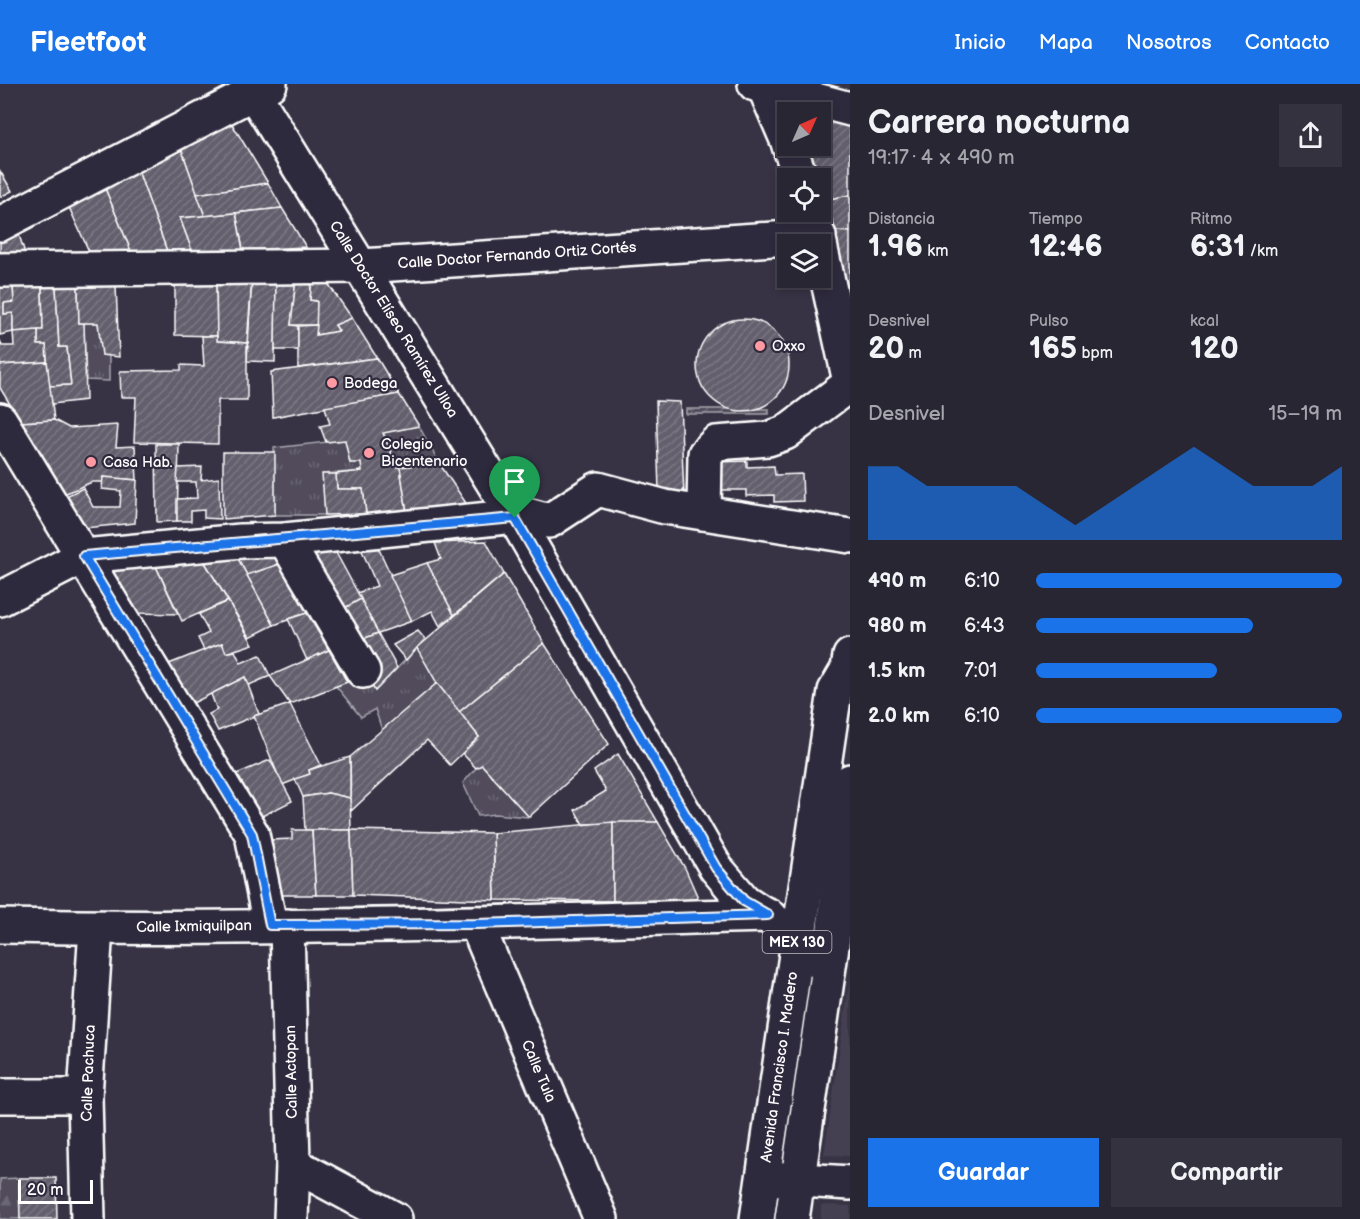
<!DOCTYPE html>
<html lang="es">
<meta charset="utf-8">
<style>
body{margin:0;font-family:"Balsamiq Sans",sans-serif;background:#353240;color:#f1f3f6;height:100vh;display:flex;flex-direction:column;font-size:22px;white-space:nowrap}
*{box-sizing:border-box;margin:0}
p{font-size:20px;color:#a5a5ac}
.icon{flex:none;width:33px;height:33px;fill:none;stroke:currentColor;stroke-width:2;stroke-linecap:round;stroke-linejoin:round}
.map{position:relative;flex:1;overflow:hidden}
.drawer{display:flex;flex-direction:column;background:#292634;width:510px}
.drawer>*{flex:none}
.needle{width:39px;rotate:45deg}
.tools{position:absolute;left:777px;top:18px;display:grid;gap:12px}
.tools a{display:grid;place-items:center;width:54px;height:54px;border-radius:0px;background:#292634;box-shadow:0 3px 9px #0003,0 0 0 2px #45434f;font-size:30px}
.scale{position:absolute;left:18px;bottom:15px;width:75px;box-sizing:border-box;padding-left:6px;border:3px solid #fff;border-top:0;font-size:16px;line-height:21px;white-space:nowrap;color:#fff;-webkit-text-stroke:4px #2f2a3d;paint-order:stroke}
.pin{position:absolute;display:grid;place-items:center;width:51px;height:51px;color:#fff;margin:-62px -26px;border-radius:50% 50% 50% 0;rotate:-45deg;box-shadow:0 0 6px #0007}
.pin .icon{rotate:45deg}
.round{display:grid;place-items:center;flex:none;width:63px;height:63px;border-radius:0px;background:#353240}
.summary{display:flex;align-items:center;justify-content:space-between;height:102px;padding:0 18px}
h1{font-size:33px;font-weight:700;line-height:45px}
.metrics{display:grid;grid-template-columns:repeat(3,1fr);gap:9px;height:102px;padding:6px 18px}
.metrics div{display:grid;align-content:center}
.metrics b{font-size:30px;font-weight:700}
.metrics small{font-size:16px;font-weight:400}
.metrics p{font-size:16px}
.chart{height:168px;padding:12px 18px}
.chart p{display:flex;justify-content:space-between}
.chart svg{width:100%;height:108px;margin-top:6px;fill:#1a73e8;opacity:.7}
.cta{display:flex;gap:12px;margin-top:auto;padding:12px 18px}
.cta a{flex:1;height:69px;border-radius:0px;background:#1a73e8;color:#fff;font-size:24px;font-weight:700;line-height:69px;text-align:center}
.cta a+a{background:#353240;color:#f1f3f6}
ul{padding:0 18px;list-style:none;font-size:20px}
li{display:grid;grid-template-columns:96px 72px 1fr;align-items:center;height:45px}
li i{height:15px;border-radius:8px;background:#1a73e8}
header{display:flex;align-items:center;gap:36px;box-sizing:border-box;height:84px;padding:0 30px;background:#1a73e8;color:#fff}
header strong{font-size:28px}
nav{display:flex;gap:33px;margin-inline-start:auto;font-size:21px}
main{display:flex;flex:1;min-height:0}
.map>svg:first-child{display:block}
.built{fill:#444051}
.grass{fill:url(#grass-tufts);stroke:#a8a6ae;stroke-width:1.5}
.forest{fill:url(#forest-firs);stroke:#a8a6ae;stroke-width:1.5}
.garden{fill:url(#garden-furrows);stroke:#a8a6ae;stroke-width:1.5}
.building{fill:url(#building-hatch);stroke:#fff;stroke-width:1.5}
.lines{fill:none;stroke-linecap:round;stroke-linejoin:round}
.minor-casing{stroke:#fff;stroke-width:38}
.major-casing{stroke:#fff;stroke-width:38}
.minor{stroke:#2f2a3d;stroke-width:33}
.major{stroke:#2f2a3d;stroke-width:33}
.route-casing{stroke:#fff;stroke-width:12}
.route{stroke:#1a73e8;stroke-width:8}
.poi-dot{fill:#ff9aa2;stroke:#2f2a3d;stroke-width:2}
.labels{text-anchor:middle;stroke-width:4.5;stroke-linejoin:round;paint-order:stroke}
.shield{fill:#2f2a3d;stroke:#c1bfc5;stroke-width:1.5}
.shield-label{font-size:14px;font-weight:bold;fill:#fff}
.street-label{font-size:15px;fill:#fff;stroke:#2f2a3d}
.poi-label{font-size:15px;fill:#fff;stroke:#2f2a3d;text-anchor:start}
</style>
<header>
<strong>Fleetfoot</strong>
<nav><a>Inicio</a><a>Mapa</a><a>Nosotros</a><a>Contacto</a></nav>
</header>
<main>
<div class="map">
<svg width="850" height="1135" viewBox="0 0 850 1135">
<defs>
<pattern id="grass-tufts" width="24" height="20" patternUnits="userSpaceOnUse" patternTransform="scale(1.5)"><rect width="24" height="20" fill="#514c5c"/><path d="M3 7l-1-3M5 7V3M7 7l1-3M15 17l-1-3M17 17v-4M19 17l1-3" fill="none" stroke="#6b6774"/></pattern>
<pattern id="forest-firs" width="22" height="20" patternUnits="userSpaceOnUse" patternTransform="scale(1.5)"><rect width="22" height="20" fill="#514c5c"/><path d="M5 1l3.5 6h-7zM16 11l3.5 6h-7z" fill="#6b6774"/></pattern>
<pattern id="garden-furrows" width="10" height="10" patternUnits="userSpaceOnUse" patternTransform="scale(1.5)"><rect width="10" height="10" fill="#514c5c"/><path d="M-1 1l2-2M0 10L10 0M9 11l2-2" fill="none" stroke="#6b6774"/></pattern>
<pattern id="building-hatch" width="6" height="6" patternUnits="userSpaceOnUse" patternTransform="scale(1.5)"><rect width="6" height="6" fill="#635f6d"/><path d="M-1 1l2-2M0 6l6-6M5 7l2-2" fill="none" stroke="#7a7783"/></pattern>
</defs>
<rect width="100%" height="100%" fill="#373345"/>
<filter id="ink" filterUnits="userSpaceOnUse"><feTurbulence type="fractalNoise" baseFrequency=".0167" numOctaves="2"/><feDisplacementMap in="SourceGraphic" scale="12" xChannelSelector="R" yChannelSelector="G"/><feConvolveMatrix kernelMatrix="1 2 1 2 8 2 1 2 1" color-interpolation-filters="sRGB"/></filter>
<g filter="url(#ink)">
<g class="built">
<path d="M850 896V1072L824 1071Z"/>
<path d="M821 1121 850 1122V1135H821Z"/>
</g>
<g class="grass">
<path d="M84 239H98L102 271 109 272V297L86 296Z"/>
<path d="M419 342 439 379 397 383 383 349Z"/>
<path d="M345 356 350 379H361L362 387 323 390 325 431H275L274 364Z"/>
<path d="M417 564 437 599 382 646 375 625 361 633 336 602 347 598 338 581 354 572 375 607Z"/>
<path d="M482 681 529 733 495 730 478 732 463 699 476 684Z"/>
</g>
<path class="forest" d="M19 1094 20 1135H0V1095Z"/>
<rect class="garden" x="686" y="325" width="83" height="5"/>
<g class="building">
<path d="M797 23 847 34 850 44V111L825 116 820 94H818L808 62H820V28H798Z"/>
<path d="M229 35 268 99 197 110 180 61Z"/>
<path d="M180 61 205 132 180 134 193 169 168 170 137 84Z"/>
<path d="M137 84 168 170 133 172 104 102Z"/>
<path d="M0 87 12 107 0 113Z"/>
<path d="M268 99 282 124 205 132 197 110Z"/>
<path d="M104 102 133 172 92 174 68 121Z"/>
<path d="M850 111V148L834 147 825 116Z"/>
<path d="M282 124 306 163 243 166 236 129Z"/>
<path d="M236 129 243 166 193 169 180 134Z"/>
<path d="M834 147 850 148V234Z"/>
<path d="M18 148 28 178 0 179V158Z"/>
<path d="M175 195H216L217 252 175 251Z"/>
<path d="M216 195H252L247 259 217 257Z"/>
<path d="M252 195 276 197 275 278 247 277Z"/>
<path d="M296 195 291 241 298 242V266H275L276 197Z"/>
<path d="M296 195H312L310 216 317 217V241H291Z"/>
<path d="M312 195H325L352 234 335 241 339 247 316 251 317 217 310 216Z"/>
<path d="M13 201 14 218 4 219V230L13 229V248L0 251V202Z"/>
<path d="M13 201H42L43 246 13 248V229L4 230V219L14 218Z"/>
<path d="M42 201H56L59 263H67L71 301 49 302 46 261H38V246H43Z"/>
<path d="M56 201 78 202 79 239H84L86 316 52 320 49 302 71 301 67 263H59Z"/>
<path d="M78 202H116L119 273 102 271 98 239H79Z"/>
<path d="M352 234 377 274 298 284V242L317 241 316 251 339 247 335 241Z"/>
<circle cx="743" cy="281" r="46"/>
<path d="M38 246V261H46L47 278 0 281V256L2 262H14L13 248Z"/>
<path d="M202 252H217V257L247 259V316H218V360L134 358 136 313H121L120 287 181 286V281L204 282Z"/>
<path d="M377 274 399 310 273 333 271 288Z"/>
<path d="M47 278 54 336 21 338 0 304V281Z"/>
<path d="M399 310 419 342 383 349 397 383H400L407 428 366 430 363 405H337L336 390 362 387 361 379H350L345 356 326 358 320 342 330 340 325 323Z"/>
<path d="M656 317 680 318 684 412 659 407Z"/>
<path d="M54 336 69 344 118 341 116 363 135 362 137 396 103 393V398H92L64 410 21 338Z"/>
<path d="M156 360H179L177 437 157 438Z"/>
<path d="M223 368H275V431L223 435Z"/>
<path d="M747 377V383L774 382 775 391 802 390 803 417 774 418V411L746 412V406H718L717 378Z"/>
<path d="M439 379 472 428H407L400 383Z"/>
<path d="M202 383 201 396 219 394 220 435 204 434V426L191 427V437H177V415L197 414 196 398H177L178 384Z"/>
<path d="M322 390H336L337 405H363L366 430 325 431Z"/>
<path d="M103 393 137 396 135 439 84 444 66 412 83 404 93 423H120L121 407 102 405Z"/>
<path d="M486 457 504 490 454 531 427 479 441 475 435 459Z"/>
<path d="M377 461 412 537 378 549 357 509 377 502 360 462Z"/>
<path d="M334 465 361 515 330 532 291 467Z"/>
<path d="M272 467 280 480 247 491 236 471Z"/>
<path d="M236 471 274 541 250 553 201 472Z"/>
<path d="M201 472 228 517 182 537 152 474Z"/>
<path d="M152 474 178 530 137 529 111 486Z"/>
<path d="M427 479 454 531 440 542 432 527 412 537 390 491Z"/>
<path d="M280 480 307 529 274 541 247 491Z"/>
<path d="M504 490 544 559 459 628 437 599 417 564Z"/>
<path d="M361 515 378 549 348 561 330 532Z"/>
<path d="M228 517 253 560 226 569 222 559 204 566 198 554 209 549 199 530Z"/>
<path d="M307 529 329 566 307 576 288 535Z"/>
<path d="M418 547 425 555 406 576 393 561Z"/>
<path d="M378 549 397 584 375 607 348 561Z"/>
<path d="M222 559 226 569 235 567 241 579 260 571 270 592 249 601 245 593 191 620 169 580Z"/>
<path d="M544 559 609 660 529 733 482 681 476 684 462 669 479 653 459 628Z"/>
<path d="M329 566 347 598 290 620 270 592Z"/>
<path d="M245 593 259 630 218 647 209 630 217 626 211 610Z"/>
<path d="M437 599 479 653 450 681 427 656 351 727 350 673Z"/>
<path d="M290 620 321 681 309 686 310 690 282 701 254 632Z"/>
<path d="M618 670 658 738 583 740 575 726 606 707 594 687Z"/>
<path d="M350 673V714L328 709 303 713 295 695 310 690 309 686Z"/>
<path d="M270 676 292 717 260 733 234 691Z"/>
<path d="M328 709 350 714 351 746H305L303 713Z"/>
<path d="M613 738V817L495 816 493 749Z"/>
<path d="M613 738H658L685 784 699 816 613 817Z"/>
<path d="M292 746H312L316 811H274L271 756 292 755Z"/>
<path d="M312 746H351L353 811H316Z"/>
<path d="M351 746 493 749 495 816 353 811Z"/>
<path d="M19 1094H56L57 1135H20Z"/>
</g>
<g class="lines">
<g class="minor-casing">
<g id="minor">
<path d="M248 0 515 434 716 784 744 817 784 843 815 876"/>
<path d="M755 0 850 25"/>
<path d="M0 140 270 0"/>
<path d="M0 186 362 182 819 152"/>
<path d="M0 336 252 750 270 841"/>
<path d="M704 429 705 370 716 359 768 355 785 349 850 300"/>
<path d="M285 456 363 587"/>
<path d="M0 515 84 472 241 457 285 456 527 431 549 437 598 405 665 423 850 452"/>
<path d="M476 839 601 1135"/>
<path d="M0 842C256 847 512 838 768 831"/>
<path d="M287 842 293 1080 291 1135"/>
<path d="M0 1012H85"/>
<path d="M293 1080 395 1135"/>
<path d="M768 1094 850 1099"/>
<path d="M88 1135 85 1012 96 844"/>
</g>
</g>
<g class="major-casing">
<g id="major">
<path d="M763 0 788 58"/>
<path d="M789 62 801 94"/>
<path d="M811 128 820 160"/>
<path d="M820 161 850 298"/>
<path d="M757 1135 835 607 848 585 850 572"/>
<path d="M792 1135 832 862 850 697"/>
</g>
</g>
<use href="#minor" class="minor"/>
<use href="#major" class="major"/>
</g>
</g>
<g class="lines" filter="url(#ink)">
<g class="route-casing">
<path id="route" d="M515 434 716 784 744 817 768 831 476 840 270 841 252 750 84 472C228 458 371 448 515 434Z"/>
</g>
<use href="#route" class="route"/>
</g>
<g class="poi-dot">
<circle cx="760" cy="262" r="6"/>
<circle cx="332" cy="299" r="6"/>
<circle cx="369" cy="369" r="6"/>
<circle cx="91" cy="378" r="6"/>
</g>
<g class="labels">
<rect class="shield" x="762.5" y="847" width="69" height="22" rx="4.5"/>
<g class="shield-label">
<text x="797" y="863">MEX 130</text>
</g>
<g class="street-label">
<text transform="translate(517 171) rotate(-4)" y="5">Calle Doctor Fernando Ortiz Cortés</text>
<text transform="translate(394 235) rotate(58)" y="5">Calle Doctor Elíseo Ramírez Ulloa</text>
<text transform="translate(194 842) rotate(-1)" y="5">Calle Ixmiquilpan</text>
<text transform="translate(779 983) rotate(-82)" y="5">Avenida Francisco I. Madero</text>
<text transform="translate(539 987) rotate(67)" y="5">Calle Tula</text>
<text transform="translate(291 988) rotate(-91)" y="5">Calle Actopan</text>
<text transform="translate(88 989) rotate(-88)" y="5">Calle Pachuca</text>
</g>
<g class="poi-label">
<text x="772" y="267">Oxxo</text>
<text x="344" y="304">Bodega</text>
<text x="381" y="365">Colegio<tspan x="381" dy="17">Bicentenario</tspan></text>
<text x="103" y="383">Casa Hab.</text>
</g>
</g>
</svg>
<div class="tools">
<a><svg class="needle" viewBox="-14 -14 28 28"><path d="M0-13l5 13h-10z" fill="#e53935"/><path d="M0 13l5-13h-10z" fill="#a5a5ac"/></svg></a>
<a><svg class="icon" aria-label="locate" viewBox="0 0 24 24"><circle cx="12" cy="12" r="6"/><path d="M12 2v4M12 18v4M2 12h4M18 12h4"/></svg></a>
<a><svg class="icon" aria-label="layers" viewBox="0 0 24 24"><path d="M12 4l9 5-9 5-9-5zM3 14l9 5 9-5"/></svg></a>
</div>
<div class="scale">20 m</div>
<div class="pin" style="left:515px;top:434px;background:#1e9e55"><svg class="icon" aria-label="arrive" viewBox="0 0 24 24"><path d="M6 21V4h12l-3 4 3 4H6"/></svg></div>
</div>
<section class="drawer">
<div class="summary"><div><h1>Carrera nocturna</h1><p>19:17 · 4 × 490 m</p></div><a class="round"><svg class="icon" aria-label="share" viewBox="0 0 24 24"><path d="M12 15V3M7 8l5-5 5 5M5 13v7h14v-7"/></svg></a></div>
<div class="metrics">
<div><p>Distancia</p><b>1.96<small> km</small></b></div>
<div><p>Tiempo</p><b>12:46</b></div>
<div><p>Ritmo</p><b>6:31<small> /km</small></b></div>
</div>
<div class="metrics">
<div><p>Desnivel</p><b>20<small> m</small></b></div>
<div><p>Pulso</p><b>165<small> bpm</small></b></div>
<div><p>kcal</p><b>120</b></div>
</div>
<div class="chart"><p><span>Desnivel</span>15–19 m</p>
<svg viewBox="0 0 160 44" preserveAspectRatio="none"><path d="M0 44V14L10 14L20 22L30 22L40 22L50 22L60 30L70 38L80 30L90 22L100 14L110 6L120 14L130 22L140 22L150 22L160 14V44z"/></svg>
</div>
<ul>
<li><b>490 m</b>6:10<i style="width:100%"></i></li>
<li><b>980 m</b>6:43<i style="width:71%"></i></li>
<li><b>1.5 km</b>7:01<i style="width:59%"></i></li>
<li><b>2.0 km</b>6:10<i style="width:100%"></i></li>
</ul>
<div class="cta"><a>Guardar</a><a>Compartir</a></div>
</section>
</main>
